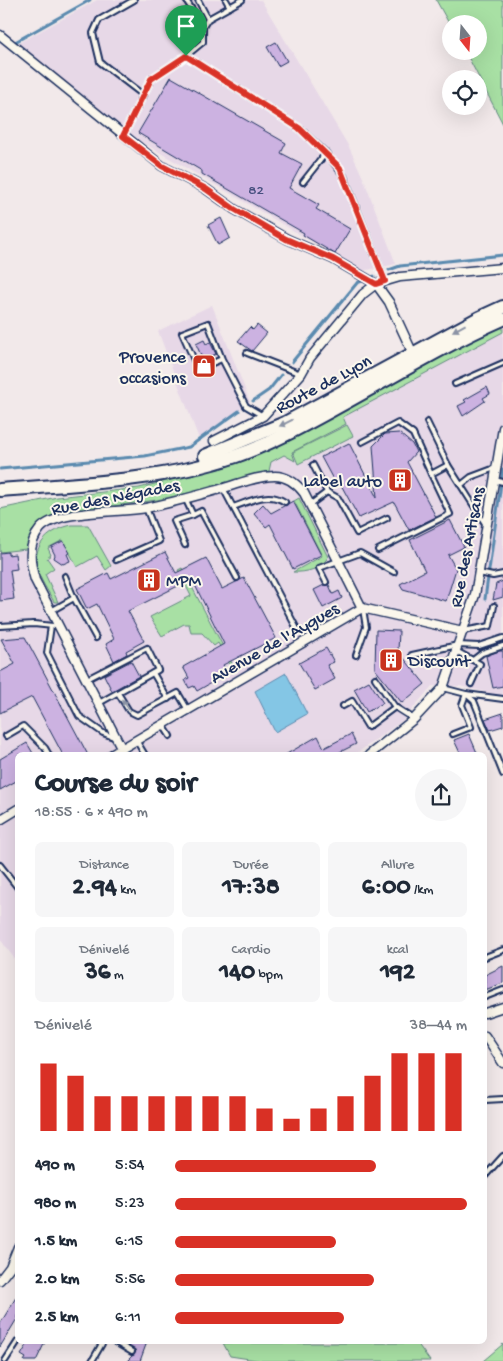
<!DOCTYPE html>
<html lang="fr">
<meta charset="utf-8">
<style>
body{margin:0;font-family:"Gochi Hand",sans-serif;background:#f6f6f7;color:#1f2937;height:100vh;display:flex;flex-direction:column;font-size:19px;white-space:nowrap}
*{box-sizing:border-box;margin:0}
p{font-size:16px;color:#747a83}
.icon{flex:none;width:28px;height:28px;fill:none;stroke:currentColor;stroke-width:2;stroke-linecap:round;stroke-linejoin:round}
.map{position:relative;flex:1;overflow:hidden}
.sheet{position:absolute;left:15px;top:752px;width:472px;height:592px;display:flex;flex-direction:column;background:#fff;border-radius:8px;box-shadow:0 5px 20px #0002}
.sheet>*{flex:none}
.needle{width:32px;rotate:163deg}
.fabs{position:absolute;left:442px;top:15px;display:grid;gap:10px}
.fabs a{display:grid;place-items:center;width:45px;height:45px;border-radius:50%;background:#fff;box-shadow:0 5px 20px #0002;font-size:25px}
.pin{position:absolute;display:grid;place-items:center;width:42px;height:42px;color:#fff;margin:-51px -21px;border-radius:50% 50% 50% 0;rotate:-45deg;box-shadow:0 0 5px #0007}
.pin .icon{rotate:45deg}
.round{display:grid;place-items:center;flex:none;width:52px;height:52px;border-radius:26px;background:#f6f6f7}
.head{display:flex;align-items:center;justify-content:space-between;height:85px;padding:0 20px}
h1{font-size:28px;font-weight:700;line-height:38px}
.figures{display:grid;grid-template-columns:repeat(3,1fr);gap:8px;height:85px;padding:5px 20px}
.figures div{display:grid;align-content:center;border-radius:8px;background:#f6f6f7;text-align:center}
.figures b{font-size:25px;font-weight:700}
.figures small{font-size:14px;font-weight:400}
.figures p{font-size:14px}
.chart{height:140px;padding:10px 20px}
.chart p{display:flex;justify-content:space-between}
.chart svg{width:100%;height:90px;margin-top:5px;stroke:#d93025;stroke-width:6}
ul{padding:0 20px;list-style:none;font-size:16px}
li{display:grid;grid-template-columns:80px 60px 1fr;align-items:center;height:38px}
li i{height:12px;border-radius:6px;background:#d93025}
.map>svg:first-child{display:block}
.built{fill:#e7d8e7}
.green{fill:#a8e0a4;stroke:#628881}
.water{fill:#84c6e5;stroke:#5a8aaf}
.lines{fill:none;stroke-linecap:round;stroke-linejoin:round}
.stream{stroke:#5a8aaf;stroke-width:3}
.building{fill:#ccb2e1;stroke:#1b2f5e}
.service-casing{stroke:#1b2f5e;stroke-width:8}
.minor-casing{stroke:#1b2f5e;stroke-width:11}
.primary-casing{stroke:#1b2f5e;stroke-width:16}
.service{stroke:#fbf7ec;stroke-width:4}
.minor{stroke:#fbf7ec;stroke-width:8}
.primary{stroke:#fbf7ec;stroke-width:12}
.oneway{fill:#8b93a5}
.route-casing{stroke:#fff;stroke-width:10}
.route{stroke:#d93025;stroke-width:6}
.labels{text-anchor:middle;stroke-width:4;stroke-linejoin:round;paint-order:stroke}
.number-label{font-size:15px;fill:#47507f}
.poi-label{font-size:18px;fill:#1b2f5e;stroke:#fbf7ec;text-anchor:end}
.street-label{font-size:18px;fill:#1b2f5e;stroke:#fbf7ec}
</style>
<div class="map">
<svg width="503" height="1361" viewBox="0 0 503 1361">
<rect width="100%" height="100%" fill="#f2e9ea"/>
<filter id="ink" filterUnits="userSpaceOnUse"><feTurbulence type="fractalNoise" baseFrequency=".02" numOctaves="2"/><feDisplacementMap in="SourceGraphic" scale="10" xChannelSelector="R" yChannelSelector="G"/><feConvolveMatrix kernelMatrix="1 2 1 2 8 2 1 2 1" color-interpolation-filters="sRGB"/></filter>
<g filter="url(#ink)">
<g class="built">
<path d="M97 0H261L349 147 364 180 396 264 362 271 270 217 128 134 17 44Z"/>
<path d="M212 305 250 402 199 439 158 331Z"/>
<path d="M503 330V696L460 686H432L403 720 354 755H18L17 962 0 939V513L177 484 278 450Z"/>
</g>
<g class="green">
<path d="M436 0H503V124L465 51H479V24H451V27Z"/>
<path d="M503 323V332L343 417 346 424 292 452 295 461 284 455 271 462 269 471 207 489 157 500 63 513 41 522 32 531 26 549 0 552V509L57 497 139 488 221 467 267 450Z"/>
<path d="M347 425 353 436 298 464 293 452Z"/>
<path d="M299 498 328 557C322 569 306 573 293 572L322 556 294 501Z"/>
<path d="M72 525H88L111 566 106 570 97 556 77 567 63 540 48 548 51 555 47 558 54 568 45 574 58 602H54C49 592 39 579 37 567 32 543 52 529 72 525Z"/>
<path d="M182 568 236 671 234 672 218 643 214 646 202 633H191L189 624H184L162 636 150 617 191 596 178 570Z"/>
<path d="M223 1343H417L430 1361H263L230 1356Z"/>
<path d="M503 1344V1361H483Z"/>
</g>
<path class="water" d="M286 673 307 714 275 732 255 691Z"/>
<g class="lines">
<g class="stream">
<path d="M15 42 90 0"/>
<path d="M389 270 400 266 503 255"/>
<path d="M373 277 374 276"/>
<path d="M292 362 357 283 362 281"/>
<path d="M253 401 269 390 281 375"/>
<path d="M0 469 145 456 189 447 239 411"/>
<path d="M485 599 503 469"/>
</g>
</g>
<g class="building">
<path d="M276 42 287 61 278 66 267 47Z"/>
<path d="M171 77 286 143 281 153 302 164 289 188 319 205 316 209 350 229 335 254 303 235 304 233 202 174V171L138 133Z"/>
<path d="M221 218 230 238 218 245 208 225Z"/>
<path d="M257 325 267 333 252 351 238 341 250 327 253 330Z"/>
<path d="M204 340 206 344 210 342 216 354 203 360 196 344Z"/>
<path d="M487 387 490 394 483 398 485 401 463 416 458 406 466 402 464 400Z"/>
<path d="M399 433 412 444 416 452 407 462 436 517 409 530 394 502 359 518 340 483 336 485 321 457 349 443 377 498 373 446 385 434Z"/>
<path d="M293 501 321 555 293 569 270 524 266 527 254 513 263 504 271 513Z"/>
<path d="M450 520 464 547 448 555 456 569 446 601 403 589 400 584 425 571 410 540Z"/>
<path d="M63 541 70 553 67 554 70 561 63 564 54 558 55 555 51 547Z"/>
<path d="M8 552V555L15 554 17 569 10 570 14 599 0 601V553Z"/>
<path d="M165 552 176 573 206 558 222 589 244 578 276 638 223 665 228 673 197 691 194 686 189 688 185 680 189 678 183 667 224 644 192 579 128 611 144 641 126 651 127 654 114 661 106 644 114 639 97 604 87 609 77 589 108 573 111 579Z"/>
<path d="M503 581V597L493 600 496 584Z"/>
<path d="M324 585H329L333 594 339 591 342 598 323 608 314 590Z"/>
<path d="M376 630 399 631 398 651 425 684 402 703 375 669Z"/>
<path d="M25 637 88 755H63L32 697 0 713V672L15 664 1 639Z"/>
<path d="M326 648 334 662 327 665 335 679 315 690 299 663Z"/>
<path d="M499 651H503V686L493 688 486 656Z"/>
<path d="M131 661 139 676 112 691 104 675Z"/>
<path d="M369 681 383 703 367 712 354 689Z"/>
<path d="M503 713V726L490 730 485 719Z"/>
<path d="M351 734 356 744 334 755H285L318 736 324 748Z"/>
<path d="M469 734 478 755H461L454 740Z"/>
<path d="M27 743 34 755H18V780L0 790V759Z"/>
<path d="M503 966V983L485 990V975Z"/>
<path d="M18 1294V1317L0 1347V1324Z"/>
<path d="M29 1342H45L36 1361H24L26 1358 21 1355Z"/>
<path d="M123 1342H147L140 1361H127L136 1352Z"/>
</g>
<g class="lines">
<g class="service-casing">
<g id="service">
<path d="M134 0 99 20 93 33 100 62 143 95"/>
<path d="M186 0 203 27"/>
<path d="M198 0 208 19"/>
<path d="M226 0 230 7"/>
<path d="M186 56 203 42V27L208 19 242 0"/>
<path d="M123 136 151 79 186 56 299 128 326 153 303 182"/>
<path d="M326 153 344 176 385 281"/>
<path d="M247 353 301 374"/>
<path d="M222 359 198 369 182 333 208 323 222 359 246 406 263 416"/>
<path d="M455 384 503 363"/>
<path d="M427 422 448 465 486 525"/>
<path d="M362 442 398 423 413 434 431 474"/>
<path d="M313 465 327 492"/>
<path d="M494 480 503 482"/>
<path d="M461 485 471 477 495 468"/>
<path d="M223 488 297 629"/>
<path d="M185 498 193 515 201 511 237 578"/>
<path d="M311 504 327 492 338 498 357 533 387 518"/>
<path d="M233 507C251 501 268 491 285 502"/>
<path d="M185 545 174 521 193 515"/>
<path d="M378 550 450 514 431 474 448 465"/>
<path d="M116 560 159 541 146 508"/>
<path d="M479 573 493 576 503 574"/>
<path d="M326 582 319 568 360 553 394 572"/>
<path d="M74 598 96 638"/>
<path d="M51 611 74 598 65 576"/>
<path d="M0 626 34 624 53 626"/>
<path d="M51 626 47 653 79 716 103 733 116 738"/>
<path d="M463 631 490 626 494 606"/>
<path d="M456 651 480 664 471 684"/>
<path d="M356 655 366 627 363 609"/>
<path d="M412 655 458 645 479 646 503 638"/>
<path d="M473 660 482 653 503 646"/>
<path d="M153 673 168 699"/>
<path d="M375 678 395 707"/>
<path d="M87 679 147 648 158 670 99 703"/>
<path d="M443 688 466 694 474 701 503 774"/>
<path d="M118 693 129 711 137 715 178 693 188 710"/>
<path d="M343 706 352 701 368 727 395 707 414 719"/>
<path d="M163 725 170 736"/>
<path d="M453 734 471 727 462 705 466 694 503 699"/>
<path d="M6 736 23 726 45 748 49 755"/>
<path d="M136 740 145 755"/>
<path d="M0 865 18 888"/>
<path d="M485 957 503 950"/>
<path d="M485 997 503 990"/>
<path d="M485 1100 503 1099"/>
<path d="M485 1176 503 1156"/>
<path d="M115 1342 132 1352"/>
<path d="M5 1361 18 1341"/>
<path d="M92 1361 103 1342"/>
</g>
</g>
<g class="minor-casing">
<g id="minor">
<path d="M0 35 162 166 206 189 234 209 287 239 333 259 376 284 389 302 414 356"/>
<path d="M214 441 263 416 301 374 310 358 363 294 376 284 400 277 503 268"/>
<path d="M122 749 35 580C30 563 27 545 40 529 57 509 120 513 146 508 172 503 199 495 224 488 241 483 257 476 275 476 288 476 297 484 304 493L362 608"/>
<path d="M111 755 362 608 463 631"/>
<path d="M369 755 414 719 443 688 475 595 503 428"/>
<path d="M0 820 18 809"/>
<path d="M485 1013 503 1007"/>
<path d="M485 1036 503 1063"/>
<path d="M0 1280 10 1267 18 1247"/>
</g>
</g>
<g class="primary-casing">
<g id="primary">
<path d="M205 456 285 423 479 318 503 307"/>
<path d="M0 490C78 484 162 481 236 456 270 444 301 427 332 410 389 379 444 345 503 319"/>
</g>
</g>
<use href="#service" class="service"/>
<use href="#minor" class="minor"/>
<use href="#primary" class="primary"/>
</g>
<defs><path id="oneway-solid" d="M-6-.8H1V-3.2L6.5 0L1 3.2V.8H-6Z" transform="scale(1.25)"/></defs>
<g class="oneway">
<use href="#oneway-solid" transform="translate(459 328) rotate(152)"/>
<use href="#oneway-solid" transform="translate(286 423) rotate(154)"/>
<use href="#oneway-solid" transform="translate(126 705) rotate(-126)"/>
</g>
</g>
<g class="lines" filter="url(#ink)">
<g class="route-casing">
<path id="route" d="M186 56 299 128 340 168 385 281 376 284 333 259 286 239 234 209 206 189 162 166 123 136 151 79Z"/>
</g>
<use href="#route" class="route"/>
</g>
<defs>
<g id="shop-square" transform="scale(1.25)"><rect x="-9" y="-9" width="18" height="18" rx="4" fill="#c8321e" stroke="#fbf7ec"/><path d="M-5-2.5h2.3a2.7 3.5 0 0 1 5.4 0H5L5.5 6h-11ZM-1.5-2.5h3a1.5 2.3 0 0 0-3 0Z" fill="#fff"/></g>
<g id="building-square" transform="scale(1.25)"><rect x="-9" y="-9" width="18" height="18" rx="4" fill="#c8321e" stroke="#fbf7ec"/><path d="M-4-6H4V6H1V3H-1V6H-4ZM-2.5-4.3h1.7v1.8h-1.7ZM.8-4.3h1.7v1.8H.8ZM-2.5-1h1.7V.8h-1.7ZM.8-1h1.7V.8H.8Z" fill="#fff"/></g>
</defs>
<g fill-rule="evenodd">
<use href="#shop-square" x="204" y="366"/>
<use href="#building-square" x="400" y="480"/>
<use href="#building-square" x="149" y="580"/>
<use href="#building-square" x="391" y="660"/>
</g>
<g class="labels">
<g class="number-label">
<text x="256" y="194">82</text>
</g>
<g class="poi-label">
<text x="186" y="362">Provence<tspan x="186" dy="21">occasions</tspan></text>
<text x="382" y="486">Label auto</text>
<text x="166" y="586" text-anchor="start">MPM</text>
<text x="408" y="666" text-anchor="start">Discount</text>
</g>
<g class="street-label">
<text transform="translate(323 383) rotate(-28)" y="6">Route de Lyon</text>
<text transform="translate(115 496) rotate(-11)" y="6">Rue des Négades</text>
<text transform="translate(466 547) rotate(-79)" y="6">Rue des Artisans</text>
<text transform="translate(274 642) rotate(-30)" y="6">Avenue de l'Aygues</text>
</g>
</g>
</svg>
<div class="fabs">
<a><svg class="needle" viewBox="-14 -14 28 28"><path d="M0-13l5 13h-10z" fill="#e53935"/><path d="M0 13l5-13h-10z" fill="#747a83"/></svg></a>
<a><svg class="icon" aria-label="locate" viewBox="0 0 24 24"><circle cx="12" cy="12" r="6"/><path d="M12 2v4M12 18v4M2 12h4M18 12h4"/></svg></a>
</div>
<div class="pin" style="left:186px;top:56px;background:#1e9e55"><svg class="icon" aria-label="arrive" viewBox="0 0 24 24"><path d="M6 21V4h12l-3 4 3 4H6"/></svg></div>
<section class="sheet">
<div class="head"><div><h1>Course du soir</h1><p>18:55 · 6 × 490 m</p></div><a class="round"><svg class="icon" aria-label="share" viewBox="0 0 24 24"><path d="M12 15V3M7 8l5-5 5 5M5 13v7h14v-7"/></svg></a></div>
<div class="figures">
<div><p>Distance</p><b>2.94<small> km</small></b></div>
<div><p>Durée</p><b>17:38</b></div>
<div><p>Allure</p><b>6:00<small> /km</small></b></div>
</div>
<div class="figures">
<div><p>Dénivelé</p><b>36<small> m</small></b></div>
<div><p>Cardio</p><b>140<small> bpm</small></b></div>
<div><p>kcal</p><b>192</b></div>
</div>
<div class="chart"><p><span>Dénivelé</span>38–44 m</p>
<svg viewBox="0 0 160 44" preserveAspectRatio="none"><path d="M5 44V11M15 44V17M25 44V27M35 44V27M45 44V27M55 44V27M65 44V27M75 44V27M85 44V33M95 44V38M105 44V33M115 44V27M125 44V17M135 44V6M145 44V6M155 44V6"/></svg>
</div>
<ul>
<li><b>490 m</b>5:54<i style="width:69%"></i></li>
<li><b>980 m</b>5:23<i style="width:100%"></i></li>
<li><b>1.5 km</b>6:15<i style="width:55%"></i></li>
<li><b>2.0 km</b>5:56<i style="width:68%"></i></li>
<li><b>2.5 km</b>6:11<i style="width:58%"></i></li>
</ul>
</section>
</div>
